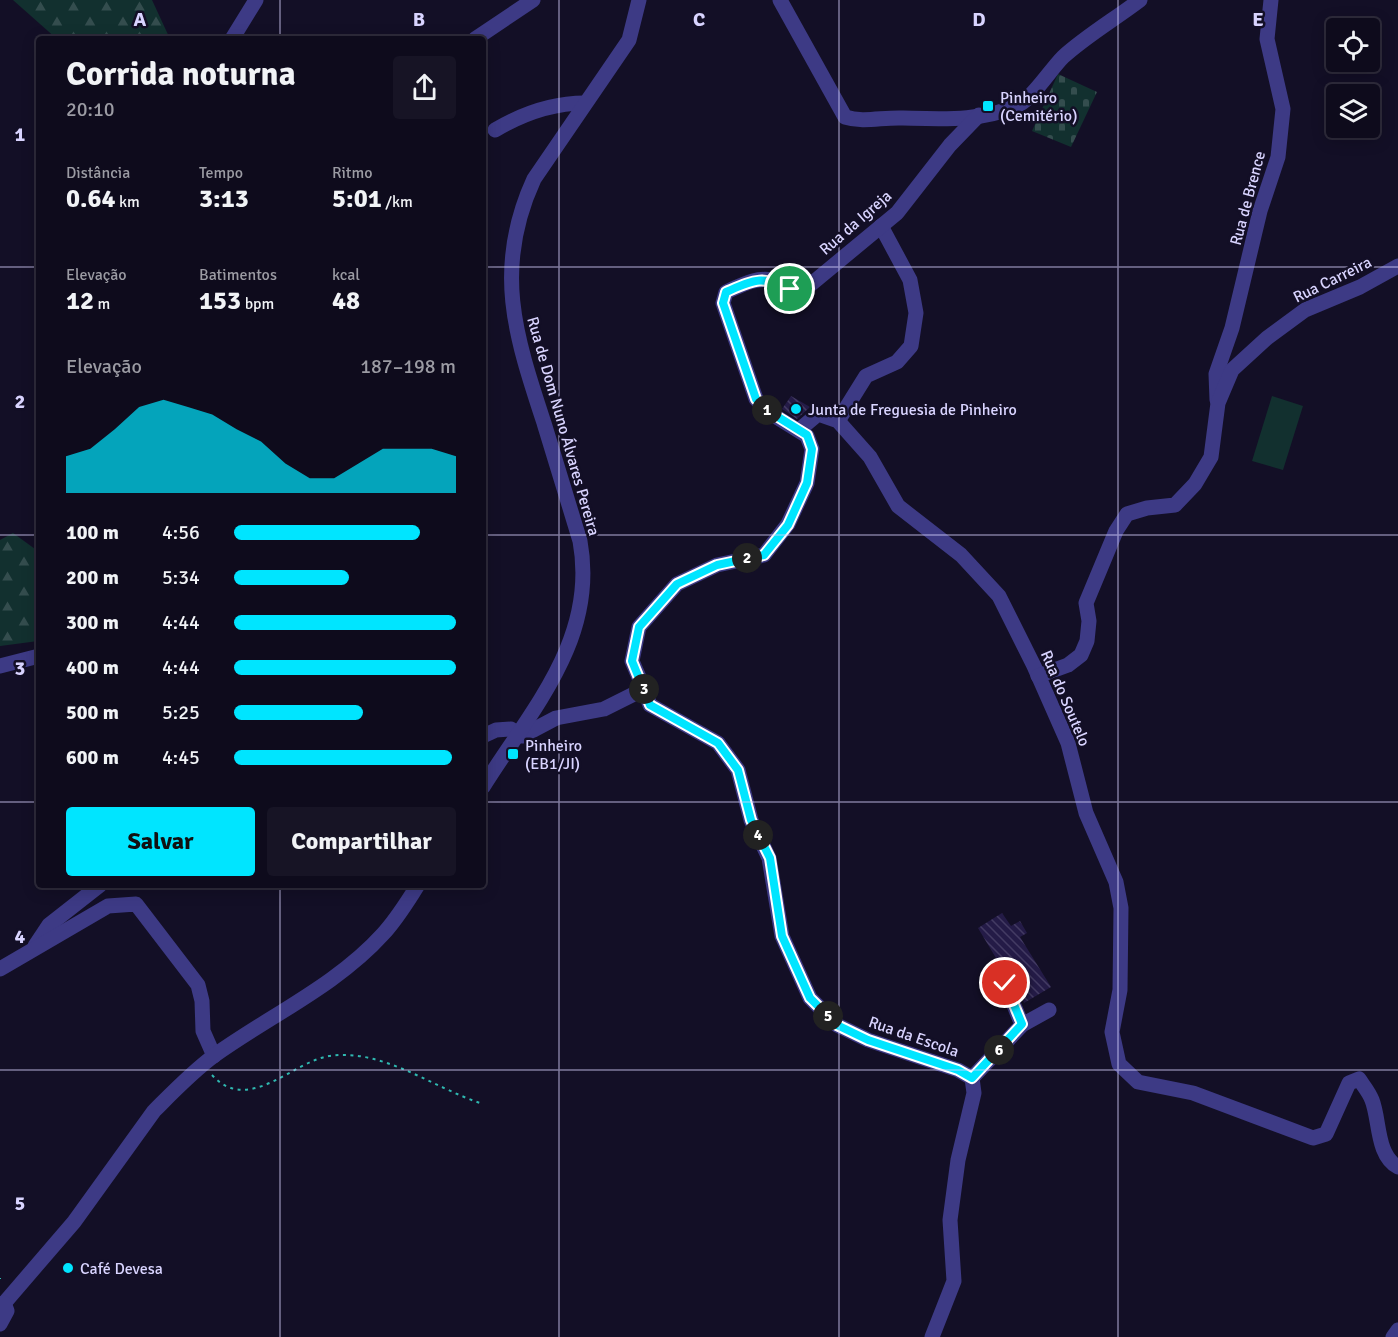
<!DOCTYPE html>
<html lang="pt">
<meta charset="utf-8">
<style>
body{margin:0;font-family:Signika,sans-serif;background:#171425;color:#f1f3f6;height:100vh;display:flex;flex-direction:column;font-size:22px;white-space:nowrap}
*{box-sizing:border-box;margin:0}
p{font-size:20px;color:#9b9ba3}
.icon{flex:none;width:33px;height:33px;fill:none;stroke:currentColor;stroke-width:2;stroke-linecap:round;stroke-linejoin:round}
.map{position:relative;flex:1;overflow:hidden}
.side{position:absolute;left:36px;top:36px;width:450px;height:852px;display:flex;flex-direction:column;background:#0e0b1c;border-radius:6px;box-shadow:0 3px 15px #0003,0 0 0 2px #2e2b3b}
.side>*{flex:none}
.buttons{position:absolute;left:1326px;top:18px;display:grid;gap:12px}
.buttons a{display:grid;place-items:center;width:54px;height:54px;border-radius:6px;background:#0e0b1c;box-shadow:0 3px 15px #0003,0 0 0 2px #2e2b3b;font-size:30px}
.pin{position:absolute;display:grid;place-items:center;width:51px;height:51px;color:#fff;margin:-26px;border:3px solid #fff;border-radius:50%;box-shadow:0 2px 6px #0007}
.km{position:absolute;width:30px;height:30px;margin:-15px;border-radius:50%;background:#222;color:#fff;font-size:16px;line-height:30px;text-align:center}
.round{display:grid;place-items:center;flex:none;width:63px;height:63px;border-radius:6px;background:#171425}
.headline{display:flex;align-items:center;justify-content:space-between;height:102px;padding:0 30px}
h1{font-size:33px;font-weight:700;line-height:45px}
.figures{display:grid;grid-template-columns:repeat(3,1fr);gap:9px;height:102px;padding:6px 30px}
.figures div{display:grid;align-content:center}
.figures b{font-size:26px;font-weight:700}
.figures small{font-size:16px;font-weight:400}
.figures p{font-size:16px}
.chart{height:168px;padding:12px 30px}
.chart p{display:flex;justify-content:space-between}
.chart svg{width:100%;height:108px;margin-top:6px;fill:#00e5ff;opacity:.7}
.button{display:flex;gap:12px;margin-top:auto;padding:12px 30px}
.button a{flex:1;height:69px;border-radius:6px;background:#00e5ff;color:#111;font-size:24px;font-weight:700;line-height:69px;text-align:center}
.button a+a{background:#171425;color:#f1f3f6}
ul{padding:0 30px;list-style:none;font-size:20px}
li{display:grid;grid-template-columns:96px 72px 1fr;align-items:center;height:45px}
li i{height:15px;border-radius:8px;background:#00e5ff}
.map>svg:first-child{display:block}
.grass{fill:#12302f}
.forest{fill:url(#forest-firs)}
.cemetery{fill:url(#cemetery-stones)}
.building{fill:url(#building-back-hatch)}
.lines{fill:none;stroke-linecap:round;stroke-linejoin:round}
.path{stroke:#2fb8b0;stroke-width:2;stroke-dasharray:3 4.5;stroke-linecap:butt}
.minor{stroke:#3d3a85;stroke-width:15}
.route-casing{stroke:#fff;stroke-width:12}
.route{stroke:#00e5ff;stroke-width:8}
.grid{fill:none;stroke:#d9d4ff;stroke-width:1.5;stroke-opacity:0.55}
.poi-dot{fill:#00e5ff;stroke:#130f26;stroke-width:2}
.labels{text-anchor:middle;stroke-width:5;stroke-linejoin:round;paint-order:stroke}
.poi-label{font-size:16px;fill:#d9d4ff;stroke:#130f26;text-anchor:start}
.street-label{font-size:16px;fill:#d9d4ff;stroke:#130f26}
.grid-label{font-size:20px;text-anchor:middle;font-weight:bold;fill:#d9d4ff;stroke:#130f26;stroke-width:5;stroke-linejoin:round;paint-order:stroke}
</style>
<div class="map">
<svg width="1398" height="1337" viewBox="0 0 1398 1337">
<defs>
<pattern id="forest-firs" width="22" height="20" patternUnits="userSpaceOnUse" patternTransform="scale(1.5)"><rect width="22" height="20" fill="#12302f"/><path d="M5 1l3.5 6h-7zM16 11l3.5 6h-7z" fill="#344d4e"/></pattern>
<pattern id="cemetery-stones" width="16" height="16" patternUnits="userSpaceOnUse" patternTransform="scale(1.5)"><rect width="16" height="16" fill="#12302f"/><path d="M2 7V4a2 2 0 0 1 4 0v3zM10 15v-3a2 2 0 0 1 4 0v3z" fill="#344d4e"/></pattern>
<pattern id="building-back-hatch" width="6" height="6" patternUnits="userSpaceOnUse" patternTransform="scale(1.5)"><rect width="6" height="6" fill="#241b47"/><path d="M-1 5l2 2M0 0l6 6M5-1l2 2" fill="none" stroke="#433b63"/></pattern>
</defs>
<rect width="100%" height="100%" fill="#130f26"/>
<path class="grass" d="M1272 396 1303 406 1283 470 1252 461Z"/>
<g class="forest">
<path d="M13 0H152L170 39H57Z"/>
<path d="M13 533 35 549 39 561V638L38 641 0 646V540Z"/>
</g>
<path class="cemetery" d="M1058 74 1097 92 1071 147 1032 131Z"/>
<g class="building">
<path d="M791 396 810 407 797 419 782 409Z"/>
<path d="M1002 913 1011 926 1020 921 1027 933 1020 937 1051 987 1024 1003 1014 979 1005 973 978 928Z"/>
</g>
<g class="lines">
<g class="path">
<path d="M212 1075C248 1115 292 1062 329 1056 382 1048 432 1087 480 1103"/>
<path d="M0 1278V1279"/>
</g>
<g class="minor">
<path d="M780 0 845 117C864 123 882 117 903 118 940 119 985 122 1020 104 1033 97 1051 69 1063 57 1086 36 1115 19 1140 0"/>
<path d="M232 39 256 0"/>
<path d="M475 39 533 0"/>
<path d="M495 130C522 114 553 103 585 103"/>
<path d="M1217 400 1216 374 1232 328 1260 211 1278 157 1283 109 1267 39 1271 0"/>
<path d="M838 421 866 376 897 362 911 346 916 313 910 280 881 226"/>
<path d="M799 430 818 414 838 421 870 457 898 506 961 555 999 596 1034 666 1068 743 1086 813 1116 882 1121 908 1120 990 1112 1032 1119 1064 1138 1082 1193 1093 1313 1138 1326 1134 1349 1083 1359 1079C1363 1085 1369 1092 1372 1100 1380 1120 1376 1155 1398 1167"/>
<path d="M0 666 39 656"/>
<path d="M1038 676 1068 665 1081 655 1087 641 1089 621 1086 603 1116 531 1127 514 1147 508 1175 505 1195 484 1211 457 1218 403 1232 370 1267 338 1305 310 1360 287 1398 266"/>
<path d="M644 689 632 661 639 627 677 584 717 565 764 555 788 524 807 483 812 449 807 436 770 413 756 399 723 303 726 292C742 285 755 277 772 280 784 283 791 289 804 290L897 213 950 145 979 115"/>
<path d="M483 736 496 730 511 729 522 736 556 718 604 709 644 689 650 705 718 743 738 770 751 820 769 858 782 936 810 998 837 1025 868 1040 958 1070 972 1078 974 1093 958 1160 950 1220 954 1281 932 1337"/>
<path d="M483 787C531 710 598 639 580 541 568 501 556 462 544 423 515 335 493 268 534 179L629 40 639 0"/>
<path d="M35 946 49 925 100 885"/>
<path d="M0 969 108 906 136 904 198 985 202 1001 203 1031 214 1056"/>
<path d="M1005 983 1022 1025"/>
<path d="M972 1078 1022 1025 1049 1010"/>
<path d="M0 1308 74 1222 154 1111C173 1092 193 1071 215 1055 271 1015 337 985 383 934 397 919 407 902 418 885"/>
<path d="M0 1324 7 1311 4 1303"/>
<path d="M1393 1337 1398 1330"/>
</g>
</g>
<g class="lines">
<g class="route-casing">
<path id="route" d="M790 289C762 275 754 280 726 292L723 303 756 399 770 412 807 435 812 449 807 483 788 525 764 555 717 565 677 584 639 627 632 661 650 705 718 743 738 770 751 820 770 858 782 936 810 998 837 1025 868 1040 958 1070 972 1078 1022 1024 1005 983"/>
</g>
<use href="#route" class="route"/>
</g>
<path class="grid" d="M280 0V39M559 0V1337M839 0V1337M1118 0V1337M0 267H39M483 267H1398M0 535H39M483 535H1398M0 802H39M483 802H1398M280 885V1337M0 1070H1398"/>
<g class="poi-dot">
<rect x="982" y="100" width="12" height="12" rx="3"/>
<circle cx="796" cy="409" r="6"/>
<rect x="507" y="748" width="12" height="12" rx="3"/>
<circle cx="68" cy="1268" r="6"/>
</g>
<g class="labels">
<g class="poi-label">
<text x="1000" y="103">Pinheiro<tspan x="1000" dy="18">(Cemitério)</tspan></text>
<text x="808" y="415">Junta de Freguesia de Pinheiro</text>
<text x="525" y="751">Pinheiro<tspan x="525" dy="18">(EB1/JI)</tspan></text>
<text x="80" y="1274">Café Devesa</text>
</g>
<g class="street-label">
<text transform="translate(1247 198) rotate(-75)" y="6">Rua de Brence</text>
<text transform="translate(855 222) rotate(-41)" y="6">Rua da Igreja</text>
<text transform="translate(1332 279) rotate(-26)" y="6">Rua Carreira</text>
<text transform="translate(564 426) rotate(74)" y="6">Rua de Dom Nuno Álvares Pereira</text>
<text transform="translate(1066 698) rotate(67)" y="6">Rua do Soutelo</text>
<text transform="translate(914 1036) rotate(19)" y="6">Rua da Escola</text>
</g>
</g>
<g class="grid-label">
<text x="140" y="26">A</text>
<text x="419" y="26">B</text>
<text x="699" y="26">C</text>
<text x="979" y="26">D</text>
<text x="1258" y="26">E</text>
<text x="20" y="141">1</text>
<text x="20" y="408">2</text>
<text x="20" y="675">3</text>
<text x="20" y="943">4</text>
<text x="20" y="1210">5</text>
</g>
</svg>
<div class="buttons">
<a><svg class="icon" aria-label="locate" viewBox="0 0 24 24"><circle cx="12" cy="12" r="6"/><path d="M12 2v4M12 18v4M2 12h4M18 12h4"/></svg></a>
<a><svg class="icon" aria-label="layers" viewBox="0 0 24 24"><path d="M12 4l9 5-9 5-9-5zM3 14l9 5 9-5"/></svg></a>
</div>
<div class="pin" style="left:790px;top:289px;background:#1e9e55"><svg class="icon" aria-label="arrive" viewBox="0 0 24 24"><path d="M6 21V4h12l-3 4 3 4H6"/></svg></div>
<div class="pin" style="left:1005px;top:983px;background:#d93025"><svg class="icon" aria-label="check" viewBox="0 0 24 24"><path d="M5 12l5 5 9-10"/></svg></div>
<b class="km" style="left:767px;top:410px">1</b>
<b class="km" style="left:747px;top:558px">2</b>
<b class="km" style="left:644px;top:689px">3</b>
<b class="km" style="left:758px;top:835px">4</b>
<b class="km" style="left:828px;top:1016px">5</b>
<b class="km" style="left:999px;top:1050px">6</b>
<section class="side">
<div class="headline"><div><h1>Corrida noturna</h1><p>20:10</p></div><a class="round"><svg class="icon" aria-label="share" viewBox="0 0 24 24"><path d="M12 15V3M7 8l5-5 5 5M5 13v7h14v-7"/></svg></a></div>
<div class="figures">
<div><p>Distância</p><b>0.64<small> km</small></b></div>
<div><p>Tempo</p><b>3:13</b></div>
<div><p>Ritmo</p><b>5:01<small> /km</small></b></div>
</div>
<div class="figures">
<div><p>Elevação</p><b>12<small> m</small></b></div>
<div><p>Batimentos</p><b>153<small> bpm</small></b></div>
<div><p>kcal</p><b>48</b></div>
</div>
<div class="chart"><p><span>Elevação</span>187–198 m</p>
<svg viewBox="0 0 160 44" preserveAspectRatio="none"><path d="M0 44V29L10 26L20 18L30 9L40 6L50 9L60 12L70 18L80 23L90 32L100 38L110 38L120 32L130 26L140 26L150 26L160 29V44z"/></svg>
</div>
<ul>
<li><b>100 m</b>4:56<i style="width:84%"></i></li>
<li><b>200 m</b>5:34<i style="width:52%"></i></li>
<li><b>300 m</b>4:44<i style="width:100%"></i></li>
<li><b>400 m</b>4:44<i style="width:100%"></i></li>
<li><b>500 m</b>5:25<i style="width:58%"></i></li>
<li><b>600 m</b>4:45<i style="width:98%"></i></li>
</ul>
<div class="button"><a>Salvar</a><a>Compartilhar</a></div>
</section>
</div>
